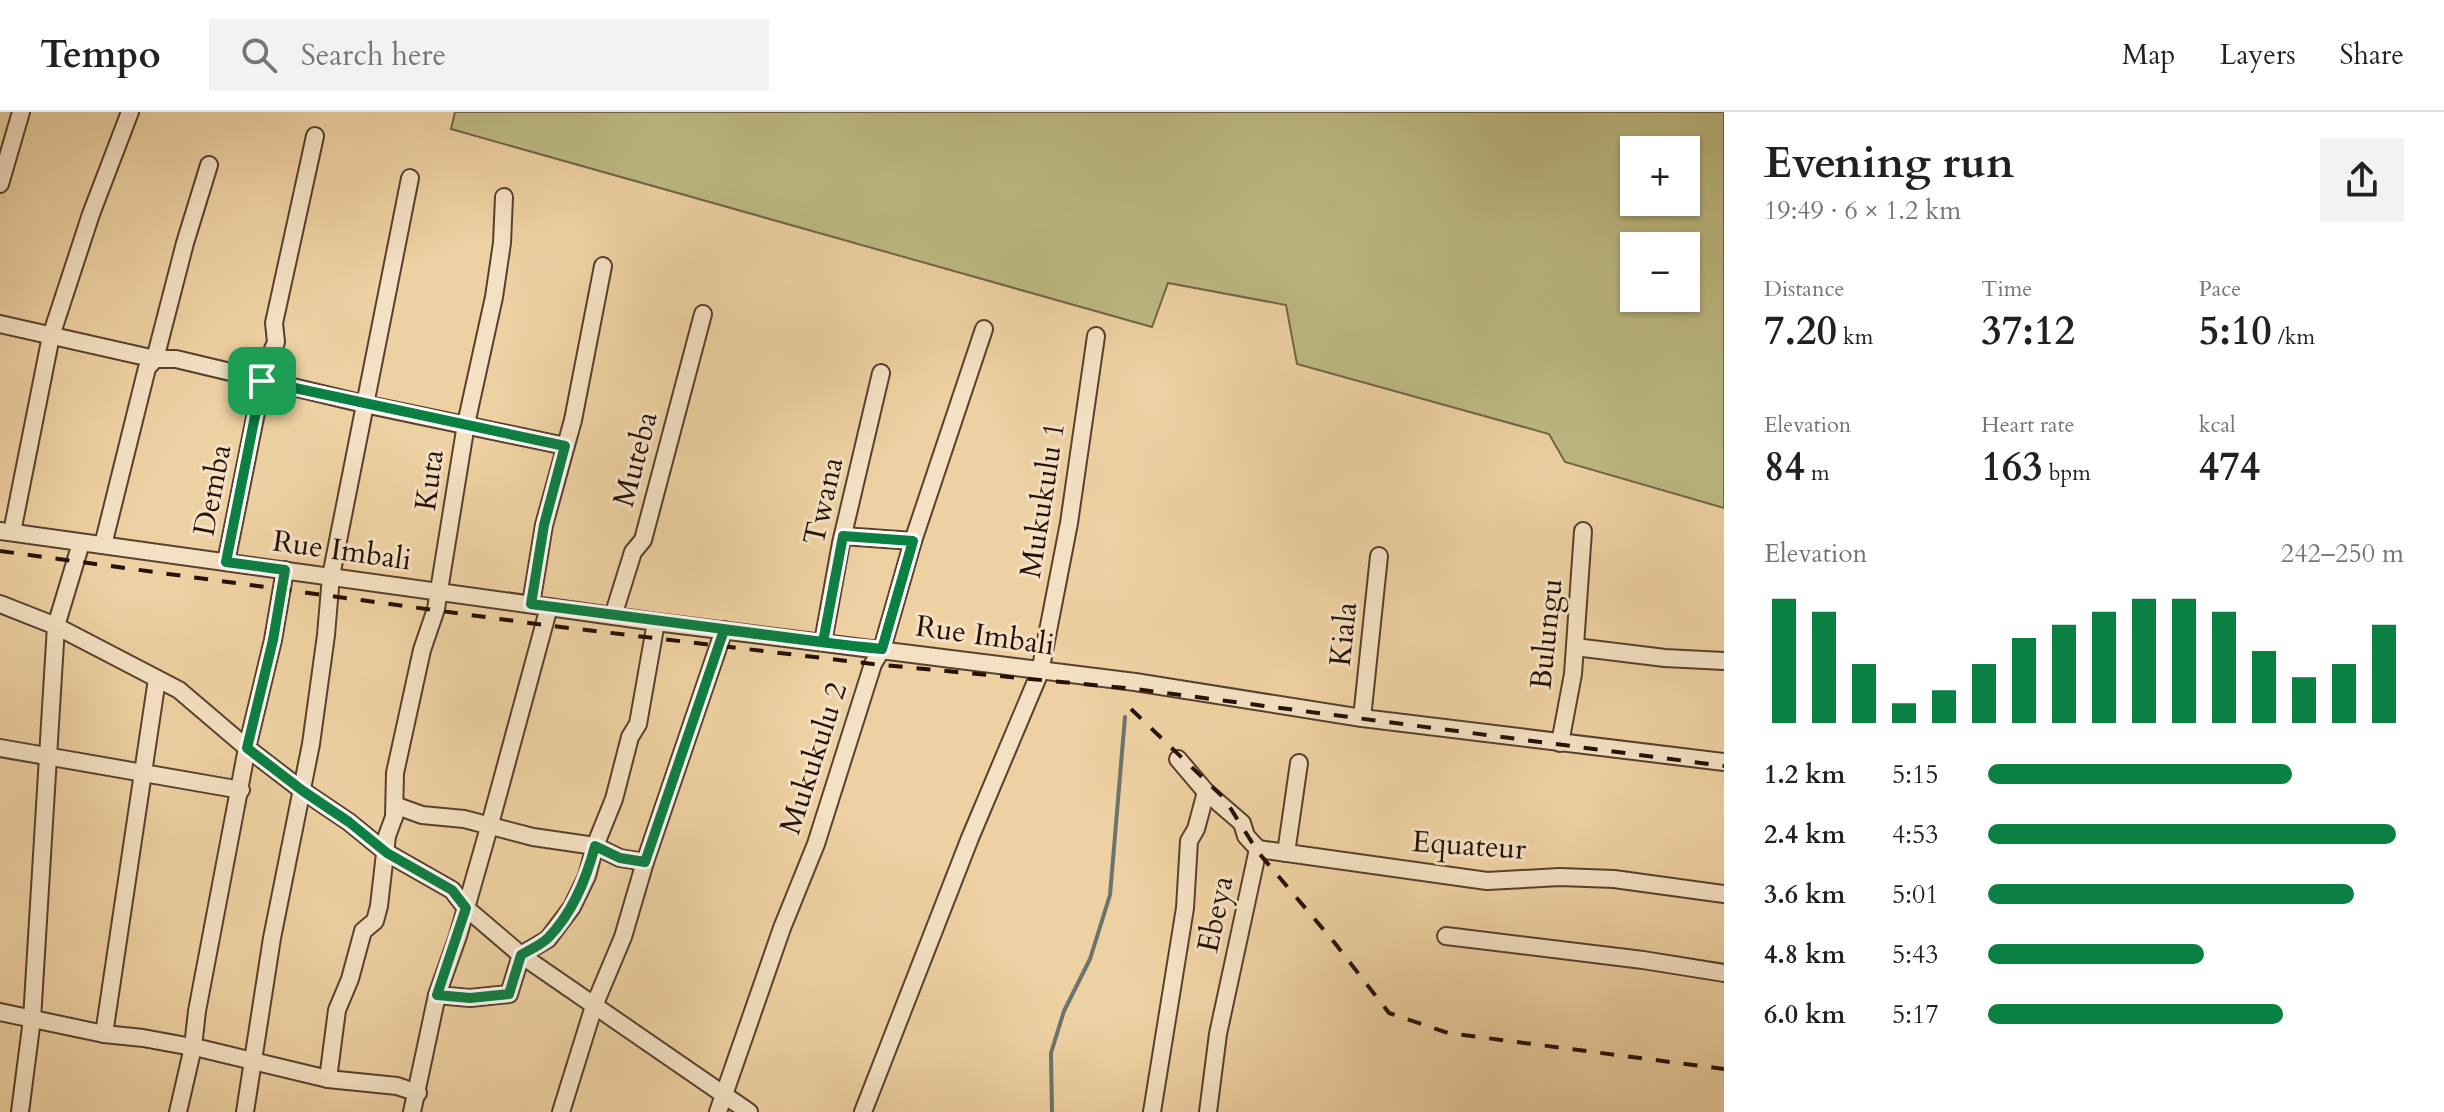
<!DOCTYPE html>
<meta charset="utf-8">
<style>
body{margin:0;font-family:Cardo,serif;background:#f2f2f2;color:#202124;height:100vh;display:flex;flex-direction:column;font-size:30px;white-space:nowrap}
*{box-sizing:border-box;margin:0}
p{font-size:26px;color:#757577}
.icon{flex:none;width:44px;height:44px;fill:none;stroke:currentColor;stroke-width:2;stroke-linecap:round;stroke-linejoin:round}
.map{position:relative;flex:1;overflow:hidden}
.side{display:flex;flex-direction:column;background:#fff;width:720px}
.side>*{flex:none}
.fabs{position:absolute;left:1620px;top:24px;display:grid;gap:16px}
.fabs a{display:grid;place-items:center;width:80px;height:80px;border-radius:0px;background:#fff;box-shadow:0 2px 6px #0004;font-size:40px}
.pin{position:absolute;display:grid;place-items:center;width:68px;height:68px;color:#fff;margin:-34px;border-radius:16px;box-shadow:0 4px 12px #0006}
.round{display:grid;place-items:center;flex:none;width:84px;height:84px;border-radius:0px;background:#f2f2f2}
.summary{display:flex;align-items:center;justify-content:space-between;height:136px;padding:0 40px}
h1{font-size:44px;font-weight:700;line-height:60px}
.metrics{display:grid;grid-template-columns:repeat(3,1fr);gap:12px;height:136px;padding:8px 40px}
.metrics div{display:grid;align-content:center}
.metrics b{font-size:40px;font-weight:700}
.metrics small{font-size:22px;font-weight:400}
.metrics p{font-size:22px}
.chart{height:224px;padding:16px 40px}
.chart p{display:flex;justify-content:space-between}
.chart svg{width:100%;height:144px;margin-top:8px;stroke:#0b8043;stroke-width:6}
ul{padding:0 40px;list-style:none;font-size:26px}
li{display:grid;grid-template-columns:128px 96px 1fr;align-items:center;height:60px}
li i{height:20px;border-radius:10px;background:#0b8043}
header{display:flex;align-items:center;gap:48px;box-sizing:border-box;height:112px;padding:0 40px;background:#fff;border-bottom:2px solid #e0e0e0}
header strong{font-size:38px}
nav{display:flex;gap:44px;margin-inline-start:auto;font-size:28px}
.search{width:560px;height:72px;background:#f2f2f2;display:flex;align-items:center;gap:20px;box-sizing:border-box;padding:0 28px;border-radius:0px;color:#757577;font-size:30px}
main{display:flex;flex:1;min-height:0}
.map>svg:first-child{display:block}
.green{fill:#bdba82;stroke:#726544;stroke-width:2;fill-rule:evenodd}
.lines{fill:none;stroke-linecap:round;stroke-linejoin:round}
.stream{stroke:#6d736c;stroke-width:4}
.minor-casing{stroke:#58402e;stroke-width:20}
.minor{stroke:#f4e1c3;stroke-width:16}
.rail{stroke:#261007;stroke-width:4;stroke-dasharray:14 14;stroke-linecap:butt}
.route-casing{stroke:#fff;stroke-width:16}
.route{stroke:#0b8043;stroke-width:10}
.labels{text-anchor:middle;stroke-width:6;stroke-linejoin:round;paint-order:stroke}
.street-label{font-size:30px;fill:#261007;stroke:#f4e1c3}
</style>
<header>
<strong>Tempo</strong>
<div class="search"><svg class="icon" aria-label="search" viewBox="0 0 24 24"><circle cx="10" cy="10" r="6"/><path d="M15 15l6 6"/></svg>Search here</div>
<nav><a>Map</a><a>Layers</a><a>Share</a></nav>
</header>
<main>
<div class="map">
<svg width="1724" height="1000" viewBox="0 0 1724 1000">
<rect width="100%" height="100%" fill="#eed1a2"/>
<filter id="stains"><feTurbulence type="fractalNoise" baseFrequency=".0025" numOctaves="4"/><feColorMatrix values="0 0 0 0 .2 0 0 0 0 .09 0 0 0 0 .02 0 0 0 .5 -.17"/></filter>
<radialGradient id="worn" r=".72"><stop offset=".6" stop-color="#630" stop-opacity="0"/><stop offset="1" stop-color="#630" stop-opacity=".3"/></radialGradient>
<path class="green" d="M455 0H1724V396L1565 350 1549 322 1297 252 1286 193 1168 171 1152 215 451 17ZM1634 38H1686V90H1634ZM1634 134H1686V186H1634Z"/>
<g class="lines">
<path class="stream" d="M1052 1000 1051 941 1064 899 1090 847 1110 783 1125 605"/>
<g class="minor-casing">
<g id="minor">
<path d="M0 72 21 0"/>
<path d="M0 212 155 247H176L364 292 565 334"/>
<path d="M0 419 656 510 1135 570 1362 606 1724 650"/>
<path d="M12 420 51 224 91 102 130 0"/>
<path d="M843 424 913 429"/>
<path d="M103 433 147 256 155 247 185 131 209 53"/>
<path d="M226 450 265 256 276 230 274 211 315 24"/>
<path d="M0 492 56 514 179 578 247 636 303 679 349 710 387 741 452 778 466 796 521 843 749 1000"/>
<path d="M531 492 544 413 573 308 603 154"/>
<path d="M613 504 633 440 643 428 703 202"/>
<path d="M823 530 841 431 881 261"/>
<path d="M1575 535 1665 546 1724 549"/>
<path d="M1362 606 1379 444"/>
<path d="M1560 631 1573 562 1583 419"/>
<path d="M0 636 241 678"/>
<path d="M1178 647 1206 680 1242 711 1246 724 1258 737 1218 922 1208 1000"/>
<path d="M394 705 397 694 422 703 464 707 533 725 595 734 620 746 645 750"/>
<path d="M1258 737 1487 769 1560 765 1614 767 1724 782"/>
<path d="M1286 741 1299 651"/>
<path d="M1446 824 1643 848 1724 861"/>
<path d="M437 883 470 886 509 882 521 843 548 827 572 795 587 764 595 734 614 687 630 625 638 612 656 510"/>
<path d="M0 900 104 922 143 926 203 937 328 967 397 974 418 981"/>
<path d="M104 922 157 567"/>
<path d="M328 967 337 898 350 867 363 819 375 809 379 794 387 724 394 705 395 661 422 538 436 497 466 312 494 185 502 131 504 85"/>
<path d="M20 1000 32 907 56 514 81 431"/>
<path d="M178 1000 193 935 197 899 247 636 273 528 285 458"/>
<path d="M245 1000 272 826 311 632 326 523 331 464 410 66"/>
<path d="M412 1000 437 883 458 824 490 712 549 495"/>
<path d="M561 1000 594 894 623 825 645 750 724 518"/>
<path d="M718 1000 782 816 816 732 873 552 882 537 913 429 984 217"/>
<path d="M863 1000 970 726 1040 560 1069 411 1096 224"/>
<path d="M1152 1000 1185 796 1189 729 1196 717 1206 680"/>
</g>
</g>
<use href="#minor" class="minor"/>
<g class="rail">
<path d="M0 439 544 513 873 552 1135 577 1724 654"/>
<path d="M1131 597 1224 686 1258 740 1334 830 1389 901 1448 921 1724 957"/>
</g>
</g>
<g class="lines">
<g class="route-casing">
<path id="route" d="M262 269 226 450 285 458 273 528 247 636 303 679 349 710 387 741 452 778 466 796 437 883 470 886 509 882 521 843C529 838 541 833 548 826 573 800 586 768 595 734L620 746 645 750 724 518C776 524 829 532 882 537L913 429 843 424 823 530 531 492 544 413 565 334 262 269"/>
</g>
<use href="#route" class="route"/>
</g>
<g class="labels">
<g class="street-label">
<text transform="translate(635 347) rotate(-75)" y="10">Muteba</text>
<text transform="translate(429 368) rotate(-82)" y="10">Kuta</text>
<text transform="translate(212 378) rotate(-79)" y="10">Demba</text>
<text transform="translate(1042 388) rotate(-81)" y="10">Mukukulu 1</text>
<text transform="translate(823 389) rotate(-77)" y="10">Twana</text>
<text transform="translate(342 438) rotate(8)" y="10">Rue Imbali</text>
<text transform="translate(1343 522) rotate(-84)" y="10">Kiala</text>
<text transform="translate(1546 522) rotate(-84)" y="10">Bulungu</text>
<text transform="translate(985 523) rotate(8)" y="10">Rue Imbali</text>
<text transform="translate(813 646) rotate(-72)" y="10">Mukukulu 2</text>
<text transform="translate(1469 733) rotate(4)" y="10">Equateur</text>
<text transform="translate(1215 802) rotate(-78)" y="10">Ebeya</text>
</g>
</g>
<rect width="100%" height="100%" filter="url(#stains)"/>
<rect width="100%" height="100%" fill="url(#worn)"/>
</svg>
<div class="fabs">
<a>+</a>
<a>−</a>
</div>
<div class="pin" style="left:262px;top:269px;background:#1e9e55"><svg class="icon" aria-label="arrive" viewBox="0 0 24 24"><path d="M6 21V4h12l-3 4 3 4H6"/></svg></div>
</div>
<section class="side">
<div class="summary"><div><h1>Evening run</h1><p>19:49 · 6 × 1.2 km</p></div><a class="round"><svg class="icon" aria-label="share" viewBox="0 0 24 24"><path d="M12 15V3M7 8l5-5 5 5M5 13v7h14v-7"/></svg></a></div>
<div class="metrics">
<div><p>Distance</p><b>7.20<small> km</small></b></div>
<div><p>Time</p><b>37:12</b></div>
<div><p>Pace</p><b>5:10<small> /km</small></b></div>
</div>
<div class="metrics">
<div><p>Elevation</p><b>84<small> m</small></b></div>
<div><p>Heart rate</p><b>163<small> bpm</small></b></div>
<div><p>kcal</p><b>474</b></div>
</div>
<div class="chart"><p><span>Elevation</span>242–250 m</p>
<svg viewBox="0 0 160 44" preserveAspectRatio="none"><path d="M5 44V6M15 44V10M25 44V26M35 44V38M45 44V34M55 44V26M65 44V18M75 44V14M85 44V10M95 44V6M105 44V6M115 44V10M125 44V22M135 44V30M145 44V26M155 44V14"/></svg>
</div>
<ul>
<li><b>1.2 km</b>5:15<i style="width:73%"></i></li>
<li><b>2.4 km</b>4:53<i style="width:98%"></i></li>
<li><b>3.6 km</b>5:01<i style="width:88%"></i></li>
<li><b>4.8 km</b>5:43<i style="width:52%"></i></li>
<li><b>6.0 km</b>5:17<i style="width:71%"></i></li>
</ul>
</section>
</main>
